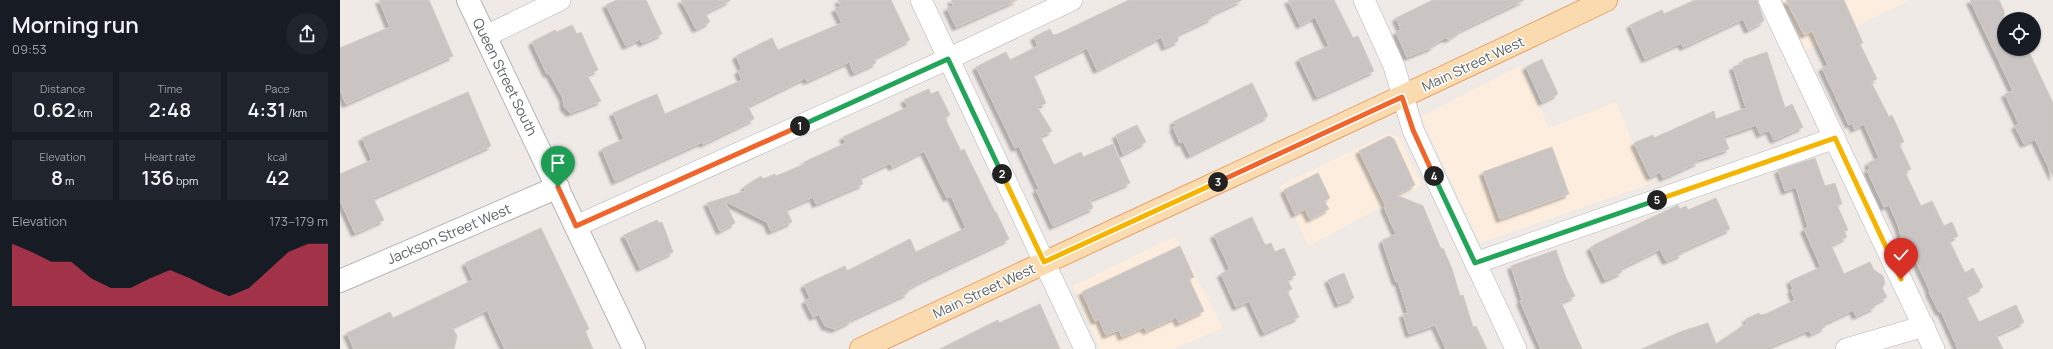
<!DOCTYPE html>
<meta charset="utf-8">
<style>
body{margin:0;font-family:Manrope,sans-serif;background:#20242c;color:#f1f3f6;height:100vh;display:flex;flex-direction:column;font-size:15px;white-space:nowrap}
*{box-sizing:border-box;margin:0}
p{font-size:13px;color:#9ea1a6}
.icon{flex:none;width:22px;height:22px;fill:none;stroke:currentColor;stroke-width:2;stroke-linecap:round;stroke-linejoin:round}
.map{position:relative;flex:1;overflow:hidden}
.drawer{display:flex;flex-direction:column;background:#171b24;width:340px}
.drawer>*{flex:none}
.controls{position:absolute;left:1657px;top:12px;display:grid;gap:8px}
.controls a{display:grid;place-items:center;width:44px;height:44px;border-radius:50%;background:#171b24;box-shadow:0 1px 3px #0004;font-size:20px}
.pin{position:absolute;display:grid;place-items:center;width:34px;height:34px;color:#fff;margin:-41px -17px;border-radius:50% 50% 50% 0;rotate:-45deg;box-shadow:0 0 4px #0007}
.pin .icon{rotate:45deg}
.km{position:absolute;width:20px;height:20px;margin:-10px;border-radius:50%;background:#222;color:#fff;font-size:11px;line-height:20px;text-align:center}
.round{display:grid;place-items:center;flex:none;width:42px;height:42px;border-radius:21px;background:#20242c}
.head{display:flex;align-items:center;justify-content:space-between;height:68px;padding:0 12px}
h1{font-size:22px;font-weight:600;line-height:30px}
.metrics{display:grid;grid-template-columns:repeat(3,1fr);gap:6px;height:68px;padding:4px 12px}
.metrics div{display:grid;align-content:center;border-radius:0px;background:#20242c;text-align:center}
.metrics b{font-size:20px;font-weight:600}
.metrics small{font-size:11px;font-weight:400}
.metrics p{font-size:11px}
.chart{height:112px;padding:8px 12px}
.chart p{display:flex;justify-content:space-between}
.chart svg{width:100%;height:72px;margin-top:4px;fill:#de3c58;opacity:.7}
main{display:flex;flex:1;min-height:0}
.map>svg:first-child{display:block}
.commercial{fill:#fcedde}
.building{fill:#cac5c2;stroke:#d3cbc4;filter:url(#shadow)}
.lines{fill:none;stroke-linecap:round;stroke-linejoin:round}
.street-casing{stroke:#b1b5b7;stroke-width:22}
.secondary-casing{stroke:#b0b5b7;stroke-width:24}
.primary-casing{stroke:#e8a265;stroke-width:24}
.street{stroke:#fff;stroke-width:21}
.secondary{stroke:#fff;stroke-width:22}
.primary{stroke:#fadbb0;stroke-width:22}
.split-1-casing{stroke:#fff;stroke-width:8}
.split-2-casing{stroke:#fff;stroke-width:8}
.split-3-casing{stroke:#fff;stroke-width:8}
.split-4-casing{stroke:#fff;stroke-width:8}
.split-5-casing{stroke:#fff;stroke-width:8}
.split-6-casing{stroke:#fff;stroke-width:8}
.split-1{stroke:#f0652b;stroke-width:5}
.split-2{stroke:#22a559;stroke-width:5}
.split-3{stroke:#f5b400;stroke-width:5}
.split-4{stroke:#f0652b;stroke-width:5}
.split-5{stroke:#22a559;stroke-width:5}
.split-6{stroke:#f5b400;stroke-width:5}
.labels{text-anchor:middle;stroke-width:3;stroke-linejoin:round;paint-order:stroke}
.street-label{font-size:14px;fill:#5d6365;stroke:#fff}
</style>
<main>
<section class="drawer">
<div class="head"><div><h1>Morning run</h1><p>09:53</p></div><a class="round"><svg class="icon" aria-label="share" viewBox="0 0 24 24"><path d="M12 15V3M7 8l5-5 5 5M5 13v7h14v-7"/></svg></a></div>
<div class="metrics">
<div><p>Distance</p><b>0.62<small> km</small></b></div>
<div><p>Time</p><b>2:48</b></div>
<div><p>Pace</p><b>4:31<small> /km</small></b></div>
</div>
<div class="metrics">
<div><p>Elevation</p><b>8<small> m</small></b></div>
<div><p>Heart rate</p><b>136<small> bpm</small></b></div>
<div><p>kcal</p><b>42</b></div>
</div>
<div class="chart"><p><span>Elevation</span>173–179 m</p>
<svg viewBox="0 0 160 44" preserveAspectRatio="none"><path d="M0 44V6L10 11L20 17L30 17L40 27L50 33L60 33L70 27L80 22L90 27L100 33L110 38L120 33L130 22L140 11L150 6L160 6V44z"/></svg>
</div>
</section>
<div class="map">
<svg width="1713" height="349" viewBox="0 0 1713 349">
<defs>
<filter id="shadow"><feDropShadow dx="-3.5" dy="3.5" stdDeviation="1" flood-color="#0004"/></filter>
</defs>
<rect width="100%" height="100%" fill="#efeae6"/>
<g class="commercial">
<path d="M1442 0H1570L1466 51Z"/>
<path d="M1181 65 1209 128 1276 102 1310 184 1140 243 1081 117Z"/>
<path d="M1049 133 1060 138 1082 185 969 246 939 186Z"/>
<path d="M835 236 883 328 833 349H760L733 286Z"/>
</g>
<g class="building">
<path d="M39 0H89L113 56 6 104 0 89V48L50 27Z"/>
<path d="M277 0H306L322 34 302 43 300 39 286 46 266 5Z"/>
<path d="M341 0H391L365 13 370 22 356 29Z"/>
<path d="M498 0H551L570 40 534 58 536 63 514 73 509 62 467 81 465 78 408 106 414 119 363 144 362 142 275 181 262 149 284 139 273 113 317 94 325 114 402 80 398 71 402 69 396 56 432 38 438 50 502 23 495 9 501 6Z"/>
<path d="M611 0H677L616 27 607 8 614 6Z"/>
<path d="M789 0H902L870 15 872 18 838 34V41L825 47 821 37 757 70 747 48 693 74 706 103 697 107 712 131 700 136 714 165 741 152 743 157 773 144 790 183 750 200 753 208 713 226 696 190 699 189 679 146 675 148 636 67 666 52 670 60 698 46 694 37 710 29 713 35 718 34Z"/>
<path d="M948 0H994L1013 38 1018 36 1034 71 977 97 959 59 989 46 975 17 960 25Z"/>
<path d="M1093 0H1184L1123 29 1109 39 1105 38 1094 44 1093 47 1067 57 1056 32 1061 30 1056 18Z"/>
<path d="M1355 0H1417L1424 21 1408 30 1403 19 1343 47 1341 43 1305 59 1290 25 1322 10 1324 14Z"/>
<path d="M1446 0H1504L1523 43 1520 44 1537 79 1531 82 1549 117 1552 115 1564 142 1559 144 1571 169 1565 172 1581 206 1592 201 1604 226 1612 222 1618 236 1609 240 1625 273 1633 268 1643 287 1626 296 1639 322 1676 305 1684 322 1656 335 1663 349H1618L1601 311 1599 312 1589 292 1590 291 1568 244 1562 239 1558 225 1549 205 1544 207 1527 170 1530 169 1528 163 1539 158 1524 124 1514 129 1512 123 1509 125 1482 68 1488 65 1472 31 1464 35Z"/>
<path d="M1630 0H1659L1664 11V49H1688L1697 69 1713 103V177L1695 139 1684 144 1675 126 1679 124 1665 94 1673 91Z"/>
<path d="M232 25 237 34 241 32 258 70 247 75 261 101 230 113 224 107 223 98 209 73 207 74 192 42 215 30 217 32Z"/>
<path d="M1427 52 1445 108 1452 104 1463 127 1434 140 1429 130 1420 134 1416 125 1384 136 1389 149 1357 160 1358 162 1323 178 1320 172 1310 177 1294 143 1313 135 1314 138 1374 111 1376 119 1406 108 1393 67 1404 63 1403 60Z"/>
<path d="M1202 59 1218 94 1202 102 1186 67Z"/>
<path d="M912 83 928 116 850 155 843 141 840 143 833 127 836 126 833 122Z"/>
<path d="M589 89 591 94 598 91 610 115 605 118 621 151 624 149 655 212H656L669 239 583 280 566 290 568 293 510 320 511 321 495 329 485 326 479 314 473 317 465 301 470 298 464 285 505 266 507 271 570 239 576 252 626 228 611 196 607 198 584 151 552 167 550 163 520 177 523 184 476 204 473 197 446 209 452 222 431 231 427 222 385 201 395 223 380 231 367 203 406 191 404 187 421 176 423 179 435 174 436 176 465 164 464 162 506 143 503 137 568 107 564 100Z"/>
<path d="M128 92 151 146 33 198 44 220 15 233 0 200V174L32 160 22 138Z"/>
<path d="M797 125 806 142 783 154 776 135Z"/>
<path d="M1049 136 1054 139 1075 185 1056 195 1083 206 1101 249 1103 248 1112 269 1120 296 1123 295 1133 327 1136 326 1147 349H1106L1095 325 1069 334 1063 314 1068 313 1058 281 1056 282 1043 244V240L1056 234 1044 207 1046 206 1019 151Z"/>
<path d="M1212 147 1229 194 1160 219 1143 172Z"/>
<path d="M1475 158 1485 186 1495 183 1502 204 1497 205 1508 230 1504 231 1507 237 1491 245 1504 274 1530 262 1534 270 1543 276 1545 284 1542 288 1547 297 1533 304 1535 307 1516 316 1513 310 1483 324 1485 327 1471 334 1469 330 1424 349H1302L1340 332 1368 323 1376 344 1407 323 1406 319 1419 313 1420 315 1426 314 1455 300 1451 290 1453 289 1450 281 1481 267 1464 229 1468 227 1456 187 1445 191 1438 170Z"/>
<path d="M978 173 990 198 984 201 989 209 970 219 965 209 955 214 944 190Z"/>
<path d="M1376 198 1390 229 1341 251 1342 254 1326 261 1320 249 1281 268 1282 272 1265 280 1250 248 1256 244 1336 206 1338 205 1340 209 1346 206 1348 210Z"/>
<path d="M912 217 925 245 931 243 935 252 944 248 956 275 947 279 952 289 947 291 959 317 924 333 909 301 896 307 881 274 890 269 874 235Z"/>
<path d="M317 220 319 223 322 222 333 252 300 268 284 235Z"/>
<path d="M201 228 249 329 245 331 253 349H165L147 310 112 327 117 336 114 349H14L7 333 50 312 53 318 133 280 125 263Z"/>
<path d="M840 246 854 277 849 279 864 311 839 323 836 317 806 331 804 327 782 337 779 330 766 335 759 319 755 321 742 292Z"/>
<path d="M1216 250 1226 278 1235 296 1221 302 1242 349H1201L1180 301 1182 300 1171 266Z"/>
<path d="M1004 273 1014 298 998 304 988 280Z"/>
<path d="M700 304 720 349H600L658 320 659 323Z"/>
</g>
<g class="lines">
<g class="street-casing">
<g id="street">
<path d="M581 0 745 349"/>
<path d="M1024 0 1054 66 1073 130 1176 349"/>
<path d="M1429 0 1594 349"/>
<path d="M146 36 220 0"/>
<path d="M236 226 608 59 732 0"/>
<path d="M1135 263 1495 138"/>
<path d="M1506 349 1584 326"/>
</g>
</g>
<g class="secondary-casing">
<g id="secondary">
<path d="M128 0 294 349"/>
<path d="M0 281 218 187"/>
</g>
</g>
<g class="primary-casing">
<path id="primary" d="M521 349C769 231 1019 119 1266 0"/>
</g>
<use href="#street" class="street"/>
<use href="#secondary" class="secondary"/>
<use href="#primary" class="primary"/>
</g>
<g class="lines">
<g class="split-1-casing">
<path id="split-1" d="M218 187 236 226 460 126"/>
</g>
<g class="split-2-casing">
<path id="split-2" d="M460 126 608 59 662 174"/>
</g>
<g class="split-3-casing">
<path id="split-3" d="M662 174 704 262 878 182"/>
</g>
<g class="split-4-casing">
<path id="split-4" d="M878 182 1062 97 1073 130 1094 176"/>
</g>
<g class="split-5-casing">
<path id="split-5" d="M1094 176 1135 263 1317 200"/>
</g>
<g class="split-6-casing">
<path id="split-6" d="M1317 200 1495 138 1561 279"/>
</g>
<use href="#split-1" class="split-1"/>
<use href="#split-2" class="split-2"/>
<use href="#split-3" class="split-3"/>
<use href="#split-4" class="split-4"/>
<use href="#split-5" class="split-5"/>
<use href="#split-6" class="split-6"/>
</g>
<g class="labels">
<g class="street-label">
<text transform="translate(1133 64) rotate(-25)" y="5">Main Street West</text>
<text transform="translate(165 77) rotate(64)" y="5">Queen Street South</text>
<text transform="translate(109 234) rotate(-23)" y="5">Jackson Street West</text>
<text transform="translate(644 291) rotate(-25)" y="5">Main Street West</text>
</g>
</g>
</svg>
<div class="controls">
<a><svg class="icon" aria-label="locate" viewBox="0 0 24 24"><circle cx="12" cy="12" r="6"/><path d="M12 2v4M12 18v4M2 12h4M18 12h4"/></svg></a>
</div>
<div class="pin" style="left:218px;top:187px;background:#1e9e55"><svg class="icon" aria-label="arrive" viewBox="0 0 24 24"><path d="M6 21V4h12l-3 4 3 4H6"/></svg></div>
<div class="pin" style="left:1561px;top:279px;background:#d93025"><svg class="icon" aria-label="check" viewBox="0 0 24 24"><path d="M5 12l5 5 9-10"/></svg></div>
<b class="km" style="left:460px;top:126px">1</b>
<b class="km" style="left:662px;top:174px">2</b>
<b class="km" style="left:878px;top:182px">3</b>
<b class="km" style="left:1094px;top:176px">4</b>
<b class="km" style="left:1317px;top:200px">5</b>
</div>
</main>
